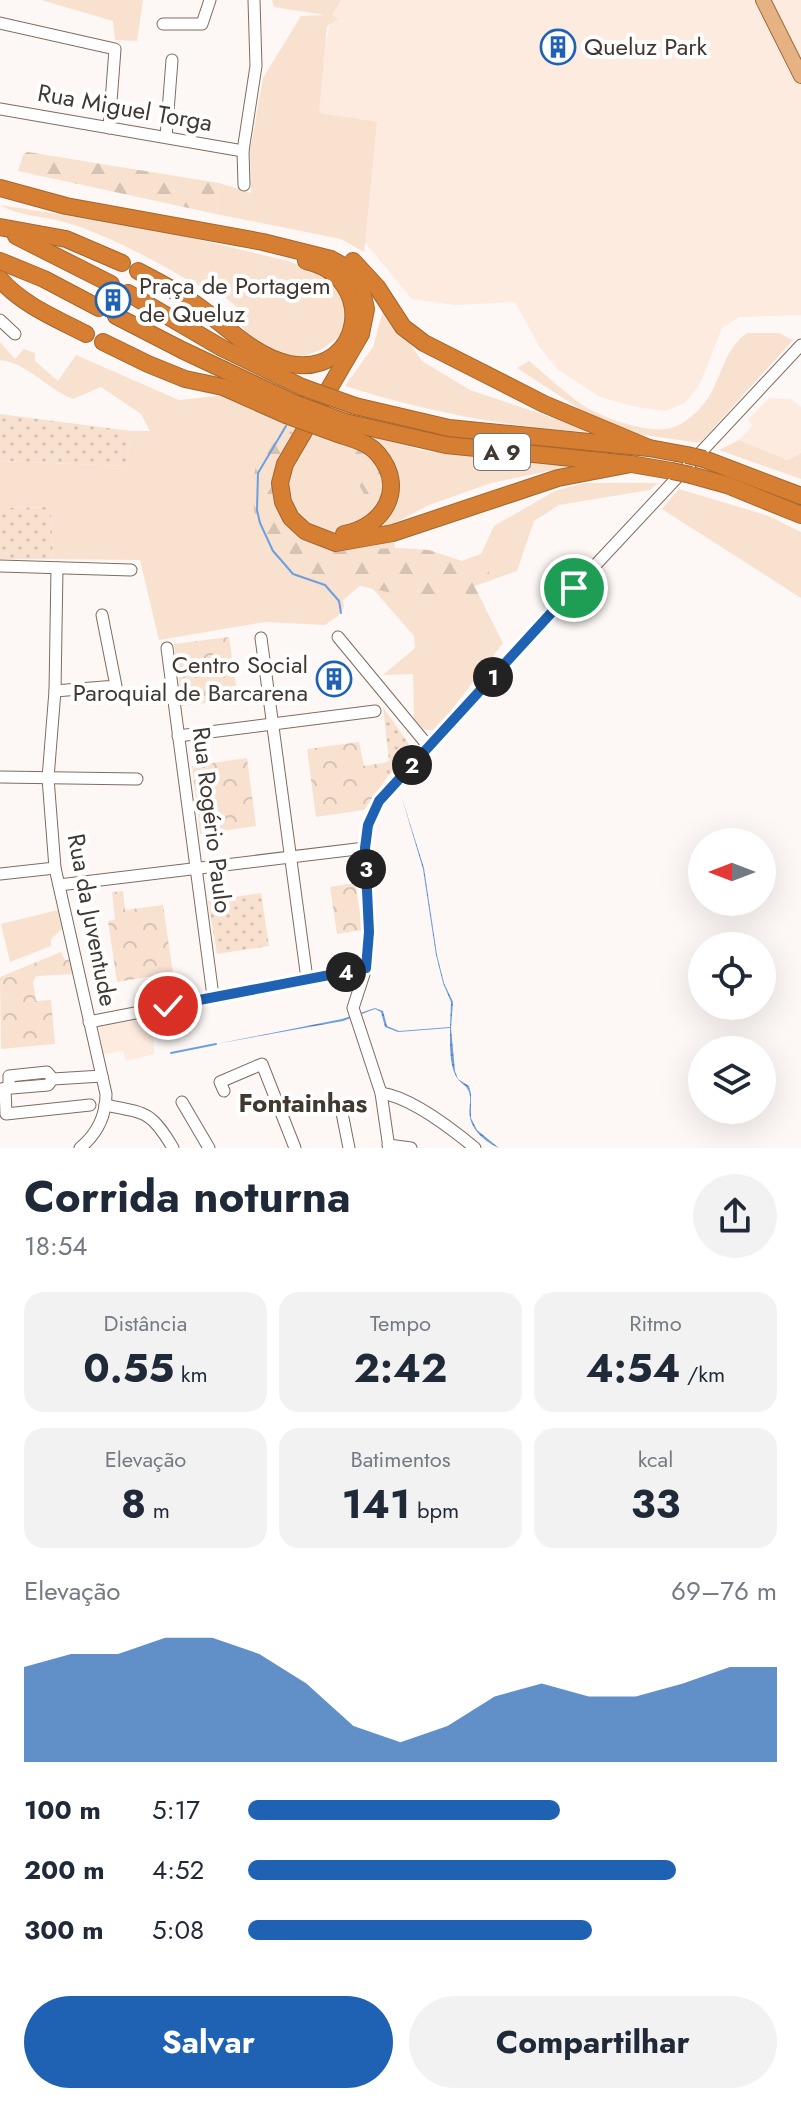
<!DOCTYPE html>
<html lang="pt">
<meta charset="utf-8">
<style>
body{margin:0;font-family:Jost,sans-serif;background:#f2f2f3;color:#1f2937;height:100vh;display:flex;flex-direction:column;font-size:30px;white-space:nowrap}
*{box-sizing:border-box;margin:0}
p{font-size:26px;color:#747a83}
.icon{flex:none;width:44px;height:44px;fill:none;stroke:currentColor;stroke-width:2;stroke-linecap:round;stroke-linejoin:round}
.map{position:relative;height:1148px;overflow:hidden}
.sheet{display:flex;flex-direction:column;background:#fff;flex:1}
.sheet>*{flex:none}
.needle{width:52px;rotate:270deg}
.tools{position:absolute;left:688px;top:828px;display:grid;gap:16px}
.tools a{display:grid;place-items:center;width:88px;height:88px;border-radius:50%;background:#fff;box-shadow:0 8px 32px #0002;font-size:40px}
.pin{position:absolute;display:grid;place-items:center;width:68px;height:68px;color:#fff;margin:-34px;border:4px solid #fff;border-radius:50%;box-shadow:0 2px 8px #0007}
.km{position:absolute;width:40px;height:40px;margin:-20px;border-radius:50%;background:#222;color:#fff;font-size:22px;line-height:40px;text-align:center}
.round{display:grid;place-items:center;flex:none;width:84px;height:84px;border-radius:42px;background:#f2f2f3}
.headline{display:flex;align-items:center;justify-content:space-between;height:136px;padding:0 24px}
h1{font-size:44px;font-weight:700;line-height:60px}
.figures{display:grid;grid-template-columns:repeat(3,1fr);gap:12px;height:136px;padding:8px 24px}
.figures div{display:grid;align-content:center;border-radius:20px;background:#f2f2f3;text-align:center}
.figures b{font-size:40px;font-weight:700}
.figures small{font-size:22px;font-weight:400}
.figures p{font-size:22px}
.chart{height:224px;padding:16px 24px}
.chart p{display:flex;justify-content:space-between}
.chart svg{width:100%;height:144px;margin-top:8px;fill:#1f62b3;opacity:.7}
.action{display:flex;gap:16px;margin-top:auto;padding:16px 24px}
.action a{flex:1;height:92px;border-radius:48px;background:#1f62b3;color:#fff;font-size:32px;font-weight:700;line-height:92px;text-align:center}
.action a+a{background:#f2f2f3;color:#1f2937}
ul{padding:0 24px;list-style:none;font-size:26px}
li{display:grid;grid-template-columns:128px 96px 1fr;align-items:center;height:60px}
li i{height:20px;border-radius:10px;background:#1f62b3}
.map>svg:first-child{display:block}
.built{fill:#fcebde}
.grass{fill:#f9e1d0}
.forest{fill:url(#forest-firs)}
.park{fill:url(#park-crowns)}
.garden{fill:url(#garden-dots)}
.water{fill:url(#water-rules)}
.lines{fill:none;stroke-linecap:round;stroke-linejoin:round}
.stream{stroke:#6c9fe0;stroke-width:2}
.minor-casing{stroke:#806c5e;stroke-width:13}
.major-casing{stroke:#a26631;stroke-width:16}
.highway-casing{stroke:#a26631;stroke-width:18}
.minor{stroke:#fff;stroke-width:11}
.major{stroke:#e6b283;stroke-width:14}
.highway{stroke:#d67e31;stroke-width:16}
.highway-bridge-casing{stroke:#a26631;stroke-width:18;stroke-linecap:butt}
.highway-bridge{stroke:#d67e31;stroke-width:16}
.route-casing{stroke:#fff;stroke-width:16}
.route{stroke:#1f62b3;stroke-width:10}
.labels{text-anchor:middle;stroke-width:8;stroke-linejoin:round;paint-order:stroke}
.shield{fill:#fff;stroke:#79746f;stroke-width:2}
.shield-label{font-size:22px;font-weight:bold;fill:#403831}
.poi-label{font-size:24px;fill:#403831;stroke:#fff;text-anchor:start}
.street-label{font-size:24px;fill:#403831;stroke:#fff}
.neighbourhood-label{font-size:26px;font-weight:bold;fill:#403831;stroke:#fff}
</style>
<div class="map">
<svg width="801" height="1148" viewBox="0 0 801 1148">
<defs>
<pattern id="forest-firs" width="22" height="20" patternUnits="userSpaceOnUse" patternTransform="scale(2)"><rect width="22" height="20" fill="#f9e1d0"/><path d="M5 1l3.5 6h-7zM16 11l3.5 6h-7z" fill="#d6c2b3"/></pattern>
<pattern id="park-crowns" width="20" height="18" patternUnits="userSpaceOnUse" patternTransform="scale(2)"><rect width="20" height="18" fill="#f9e1d0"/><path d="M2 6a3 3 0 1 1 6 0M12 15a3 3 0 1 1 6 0" fill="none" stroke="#d6c2b3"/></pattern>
<pattern id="garden-dots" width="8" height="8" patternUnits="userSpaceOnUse" patternTransform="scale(2)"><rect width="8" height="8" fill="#f9e1d0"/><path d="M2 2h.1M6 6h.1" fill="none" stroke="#d6c2b3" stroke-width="1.8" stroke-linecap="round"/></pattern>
<pattern id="water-rules" width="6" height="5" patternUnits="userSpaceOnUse" patternTransform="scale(2)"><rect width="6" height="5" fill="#6c9fe0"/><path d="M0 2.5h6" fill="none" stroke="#5a83b6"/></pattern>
</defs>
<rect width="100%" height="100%" fill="#fdf8f5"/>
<g class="built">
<path d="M272 0H801V315L739 317 722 328 699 386 685 403 665 411 636 407 600 397 557 369 539 346 515 302 455 305 412 299 362 239 307 120 332 16 274 7Z"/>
<path d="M769 398 791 399 801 407V453L787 460 739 440 753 425 748 420Z"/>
<path d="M153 1017 154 1054 126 1061 123 1051 103 1054 99 1026Z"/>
</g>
<g class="grass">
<path d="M41 0H143L137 41 115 40 113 21Z"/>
<path d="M272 0H341L332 15 338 19 327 26 319 113 377 122 364 252 341 239 216 214 219 183 251 193 250 151 263 78 301 16 326 15 274 7Z"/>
<path d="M0 205 154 229 288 261 329 276 344 292 345 331C302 373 271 358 234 319L237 307 215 289H204C160 264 119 240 71 224 48 216 20 217 0 205Z"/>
<path d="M384 307 422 361 470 390 595 432C509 428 427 412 345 386L373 347Z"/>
<path d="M747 333H779L793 340 700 443 630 433 595 419 517 368 529 361C546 375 563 391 581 404 600 417 652 436 674 427 687 423 704 406 710 395 723 372 725 349 747 333Z"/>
<path d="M0 342 15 359 24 349 35 353V361L58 381 76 355 179 400 226 395 425 451 577 465 491 483 429 505 391 525 395 548 429 550 459 562 481 554 494 526 555 491 584 483H658L650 490 559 505 534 521 517 571 474 586 503 643 436 730H425L414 720 413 674 383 675 415 648 414 636 366 581 343 600 344 607 338 616 325 625 265 622 159 640 140 560 53 559 51 507 0 508V461L126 466 131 431H150L141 414 101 387 73 399C48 390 28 363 0 360Z"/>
<path d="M739 440 787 460 801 453V479L719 450Z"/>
<path d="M679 489 769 516 801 532V598L662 509Z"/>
<path d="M58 910 62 929 51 939V946L10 962 1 924Z"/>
</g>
<g class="forest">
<path d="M28 152 219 183 216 214 18 171 24 153Z"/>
<path d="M276 420 293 433 276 474 284 517 291 529 305 542 336 551 394 548 429 550 462 561 481 554 492 580 474 586 485 607 392 593 284 569C243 530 245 464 276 420Z"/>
<path d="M331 437 374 457 385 484 379 510 372 509 362 490 327 440Z"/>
</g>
<g class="park">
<path d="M229 637 238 699 182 706 174 644Z"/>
<path d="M359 742 364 766 383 763 388 776 364 810 316 817 307 749Z"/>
<path d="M247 758 256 826 200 834 192 766Z"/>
<path d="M355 883 363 930 337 934 330 887Z"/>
<path d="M123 891 125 910 163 905 173 973 117 982 108 921 115 920 112 892Z"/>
<path d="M61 952 65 960 73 959 74 974 37 976 33 981 36 1001 51 1000 55 1044 1 1049 0 977Z"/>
</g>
<g class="garden">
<path d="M0 414 131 431 126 466 0 461Z"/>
<path d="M51 507 53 559H0V508Z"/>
<path d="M383 707 409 744 406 758 388 776 383 763 389 761Z"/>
<path d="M261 893 269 946 217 954 208 901Z"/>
</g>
<path class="water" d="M401 795 424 868 437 955 444 983 453 1002 451 1028 455 1071 458 1079 469 1086 471 1094V1118L477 1130 499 1148C487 1143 472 1131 470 1117 468 1109 472 1100 469 1092 467 1085 461 1084 457 1078 449 1066 450 1043 450 1028L398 1032 385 1027 381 1012 375 1009 343 1021 216 1044 342 1019 375 1008 383 1011 387 1026 399 1031 450 1027 451 1002 443 983 436 955 423 869Z"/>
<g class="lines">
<g class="stream">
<path d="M286 426 258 473 257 510 260 523 273 551 281 560 293 574 325 585 339 601 341 613"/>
<path d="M171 1053 216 1044"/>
</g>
<g class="minor-casing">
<g id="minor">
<path d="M0 23 115 49 109 128"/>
<path d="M163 24H202L210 0"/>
<path d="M0 109 243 151"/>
<path d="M166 137 172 60"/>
<path d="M244 185 243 151 256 66 254 0"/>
<path d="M0 320 15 334"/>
<path d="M0 566 131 570"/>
<path d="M57 568 55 691 48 778 55 868 106 1094C106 1116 97 1134 80 1148"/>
<path d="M338 637 429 747"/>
<path d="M261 638 307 979"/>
<path d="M167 648 213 996"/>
<path d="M55 691 116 686 102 615"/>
<path d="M178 736 375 711"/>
<path d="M0 777 137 779"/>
<path d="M0 874 55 868"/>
<path d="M59 885 365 848"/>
<path d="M89 1022 366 968"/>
<path d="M5 1088 6 1114 90 1105"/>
<path d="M9 1088V1076L47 1072 53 1079"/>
<path d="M0 1089 48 1085 53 1079 102 1076"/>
<path d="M224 1091 220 1082 262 1064 295 1148"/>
<path d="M381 1093C410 1097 452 1129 475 1148"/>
<path d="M182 1102 209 1148"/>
<path d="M105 1105C146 1113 151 1111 173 1148"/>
<path d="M342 1113 349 1148"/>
<path d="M388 1145 411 1148"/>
<path d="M389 1148 381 1093 353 1008 366 968 369 932 365 848 368 825 379 801 574 588 801 345"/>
</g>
</g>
<g class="major-casing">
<path id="major" d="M763 0 801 76"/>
</g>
<g class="highway-casing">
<g id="highway">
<path d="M0 188 66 206 263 242 331 259 347 268 362 290 366 309 361 334 285 464 280 483 283 502 291 518 305 531 336 543 393 533 558 478 631 464"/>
<path d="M0 227 66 239 122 263"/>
<path d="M16 236 111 284"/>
<path d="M0 261 44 279 99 308"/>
<path d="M353 261 377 287 403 327 424 343 544 404 649 448"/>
<path d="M138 271C161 283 182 294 202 309 228 328 257 358 290 364 364 377 378 277 306 261"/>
<path d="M0 279C21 304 57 319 86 334"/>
<path d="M128 293 222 348 302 387"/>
<path d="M116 316 182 350 294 403"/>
<path d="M103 342 148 364 185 379 223 387 286 415"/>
<path d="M355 406 449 428 649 448 687 455"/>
<path d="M345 422 446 445 631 464 672 471"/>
<path d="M338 434C352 439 368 442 378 454 407 488 384 527 344 534"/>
<path d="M704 459 801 496"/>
<path d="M691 475 727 485 801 515"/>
</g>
</g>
<use href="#minor" class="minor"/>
<use href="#major" class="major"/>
<use href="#highway" class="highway"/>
<g class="highway-bridge-casing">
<g id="highway-bridge">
<path d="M302 387 355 406"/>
<path d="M294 403 345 422"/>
<path d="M286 415 338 434"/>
<path d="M687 455 704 459"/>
<path d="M672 471 691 475"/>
</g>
</g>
<use href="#highway-bridge" class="highway-bridge"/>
</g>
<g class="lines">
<g class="route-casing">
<path id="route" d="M168 1006 366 968 369 932 365 848 368 825 379 801 574 588"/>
</g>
<use href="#route" class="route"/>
</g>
<defs>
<g id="building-ring" transform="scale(1.8)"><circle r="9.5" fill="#fff" stroke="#1f62b3" stroke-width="1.5"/><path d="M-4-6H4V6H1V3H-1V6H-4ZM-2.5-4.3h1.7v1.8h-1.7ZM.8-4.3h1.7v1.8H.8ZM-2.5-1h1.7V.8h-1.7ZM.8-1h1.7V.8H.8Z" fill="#1f62b3"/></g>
</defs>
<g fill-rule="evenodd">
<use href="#building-ring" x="558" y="47"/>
<use href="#building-ring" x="113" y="300"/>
<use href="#building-ring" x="334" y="679"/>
</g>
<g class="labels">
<rect class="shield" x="474" y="434" width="56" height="36" rx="6"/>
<g class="shield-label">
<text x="502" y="460">A 9</text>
</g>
<g class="poi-label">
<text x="584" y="55">Queluz Park</text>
<text x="139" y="294">Praça de Portagem<tspan x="139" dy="28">de Queluz</tspan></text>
<text x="308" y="673" text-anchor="end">Centro Social<tspan x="308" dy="28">Paroquial de Barcarena</tspan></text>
</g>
<g class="street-label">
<text transform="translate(125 108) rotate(10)" y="8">Rua Miguel Torga</text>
<text transform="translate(212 820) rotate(83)" y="8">Rua Rogério Paulo</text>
<text transform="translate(92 920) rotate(79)" y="8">Rua da Juventude</text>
</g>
<g class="neighbourhood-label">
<text x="303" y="1112">Fontainhas</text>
</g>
</g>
</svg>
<div class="tools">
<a><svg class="needle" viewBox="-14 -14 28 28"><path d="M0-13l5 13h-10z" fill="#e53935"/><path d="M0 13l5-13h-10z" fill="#747a83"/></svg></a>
<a><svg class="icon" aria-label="locate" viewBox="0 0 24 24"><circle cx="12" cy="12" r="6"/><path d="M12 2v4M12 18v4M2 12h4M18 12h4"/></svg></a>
<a><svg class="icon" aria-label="layers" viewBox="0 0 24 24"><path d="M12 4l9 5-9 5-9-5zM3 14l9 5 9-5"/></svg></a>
</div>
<div class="pin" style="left:574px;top:588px;background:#1e9e55"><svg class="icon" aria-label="arrive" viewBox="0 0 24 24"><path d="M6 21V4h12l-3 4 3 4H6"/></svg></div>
<div class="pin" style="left:168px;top:1006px;background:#d93025"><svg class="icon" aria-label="check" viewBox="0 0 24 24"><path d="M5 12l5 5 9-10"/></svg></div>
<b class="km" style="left:493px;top:677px">1</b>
<b class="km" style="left:412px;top:765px">2</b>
<b class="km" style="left:366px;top:869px">3</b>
<b class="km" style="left:346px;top:972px">4</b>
</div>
<section class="sheet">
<div class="headline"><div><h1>Corrida noturna</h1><p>18:54</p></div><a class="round"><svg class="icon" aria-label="share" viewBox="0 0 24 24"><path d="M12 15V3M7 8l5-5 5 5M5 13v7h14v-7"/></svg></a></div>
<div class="figures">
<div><p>Distância</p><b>0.55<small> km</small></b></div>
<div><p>Tempo</p><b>2:42</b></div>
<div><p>Ritmo</p><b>4:54<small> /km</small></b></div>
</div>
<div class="figures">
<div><p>Elevação</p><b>8<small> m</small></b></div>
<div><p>Batimentos</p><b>141<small> bpm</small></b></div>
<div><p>kcal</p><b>33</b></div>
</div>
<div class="chart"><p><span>Elevação</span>69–76 m</p>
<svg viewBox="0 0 160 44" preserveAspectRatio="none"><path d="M0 44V15L10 11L20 11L30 6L40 6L50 11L60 20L70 33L80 38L90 33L100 24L110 20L120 24L130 24L140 20L150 15L160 15V44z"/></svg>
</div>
<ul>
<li><b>100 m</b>5:17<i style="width:59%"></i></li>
<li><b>200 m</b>4:52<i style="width:81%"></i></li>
<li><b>300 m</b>5:08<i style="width:65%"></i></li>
</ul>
<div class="action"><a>Salvar</a><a>Compartilhar</a></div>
</section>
